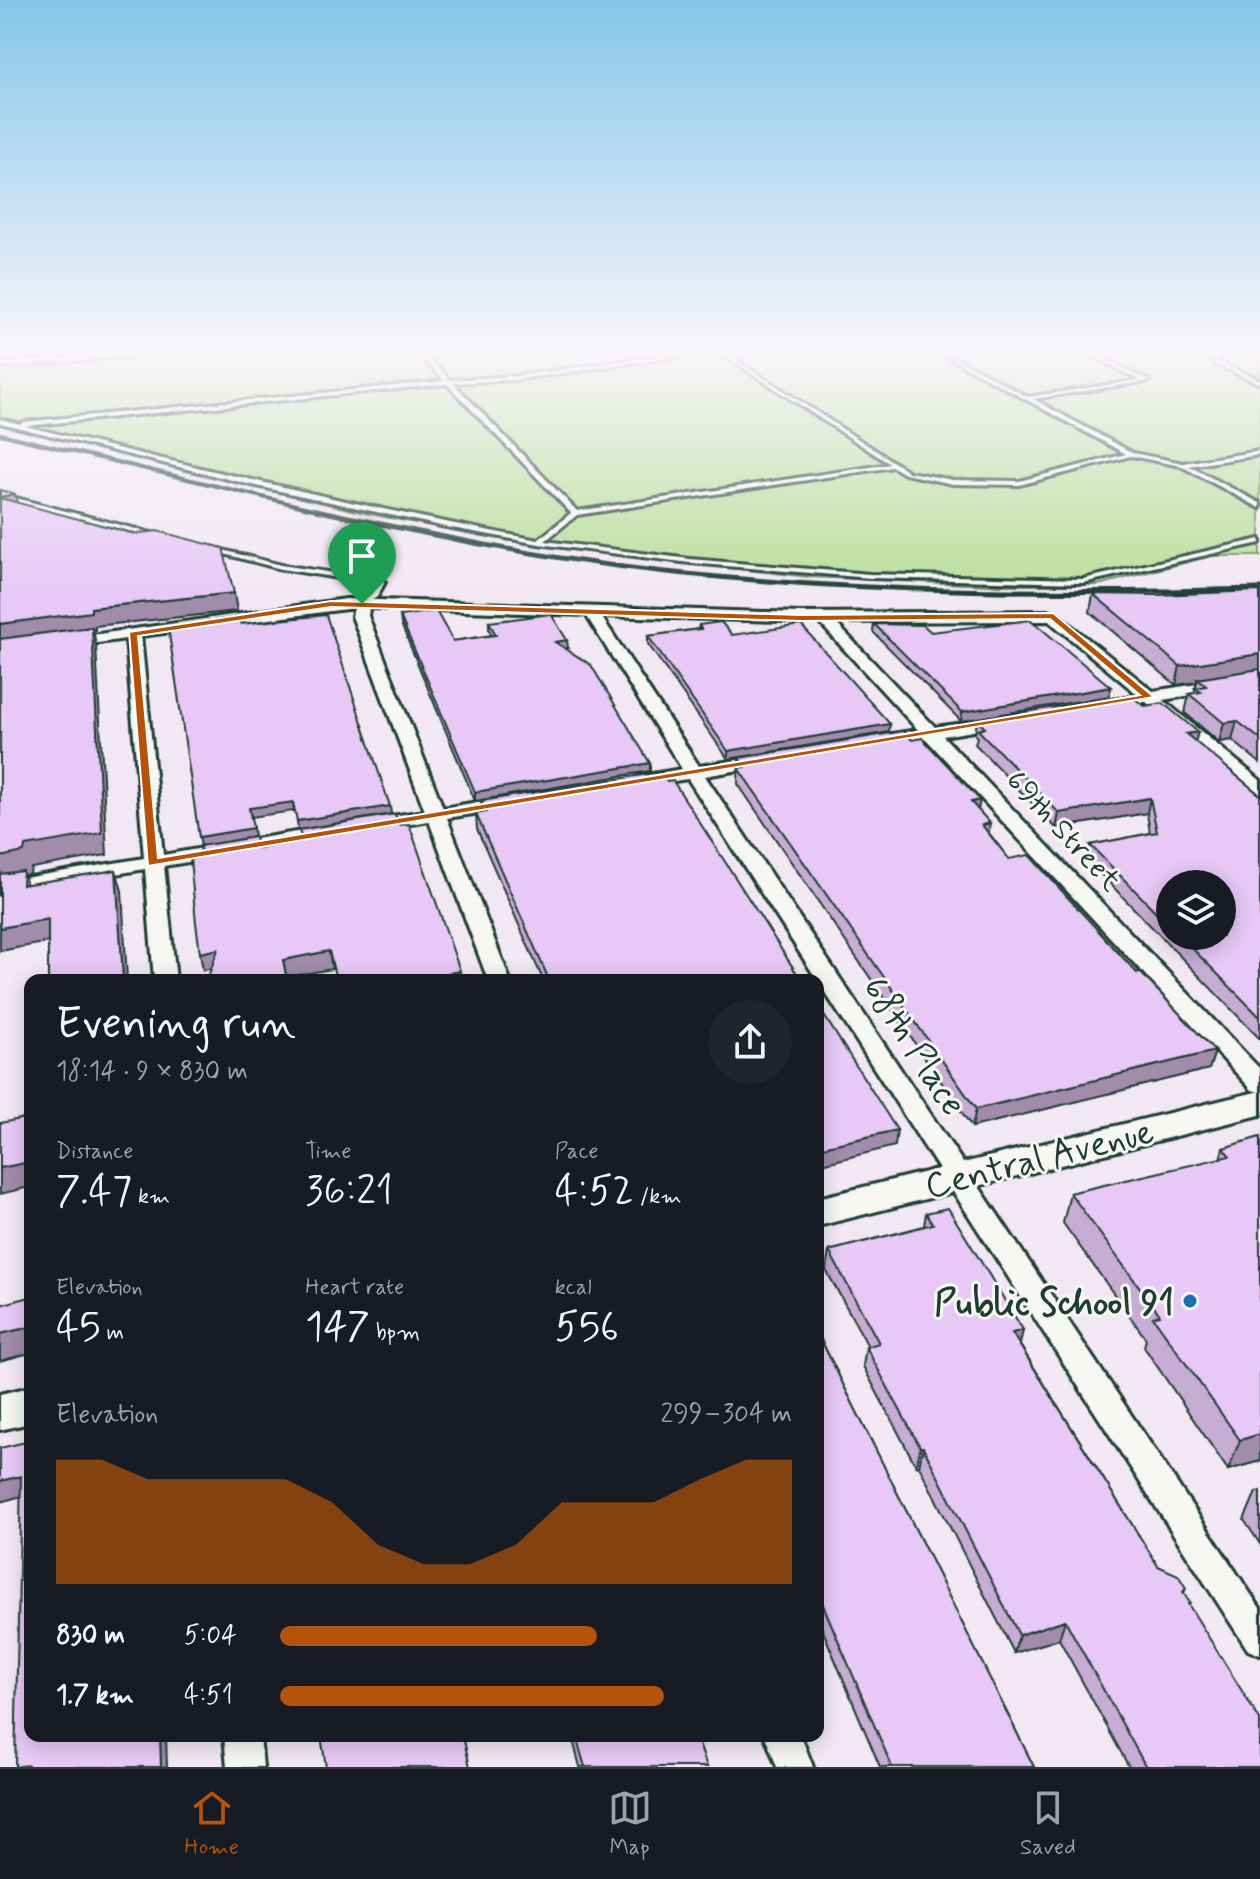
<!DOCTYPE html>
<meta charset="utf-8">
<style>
body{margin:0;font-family:Mynerve,sans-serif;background:#20242c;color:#f1f3f6;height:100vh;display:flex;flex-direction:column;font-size:30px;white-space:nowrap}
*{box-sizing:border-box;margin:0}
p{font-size:26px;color:#9ea1a6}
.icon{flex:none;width:44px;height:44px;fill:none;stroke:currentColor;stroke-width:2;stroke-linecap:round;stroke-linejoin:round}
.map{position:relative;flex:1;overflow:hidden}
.panel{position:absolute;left:24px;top:974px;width:800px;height:768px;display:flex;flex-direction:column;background:#171b24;border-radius:16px;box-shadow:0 4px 20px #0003}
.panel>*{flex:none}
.controls{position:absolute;left:1156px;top:870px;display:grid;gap:16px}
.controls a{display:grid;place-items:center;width:80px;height:80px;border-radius:50%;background:#171b24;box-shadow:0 4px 20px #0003;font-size:40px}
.pin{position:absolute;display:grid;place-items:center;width:68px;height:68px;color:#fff;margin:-82px -34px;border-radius:50% 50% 50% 0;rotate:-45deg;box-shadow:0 0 8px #0007}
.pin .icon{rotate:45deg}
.round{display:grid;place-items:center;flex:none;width:84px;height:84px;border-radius:42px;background:#20242c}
.overview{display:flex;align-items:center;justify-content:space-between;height:136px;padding:0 32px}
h1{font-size:44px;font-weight:600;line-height:60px}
.metrics{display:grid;grid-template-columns:repeat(3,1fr);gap:12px;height:136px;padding:8px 32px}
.metrics div{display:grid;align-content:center}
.metrics b{font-size:40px;font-weight:600}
.metrics small{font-size:22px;font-weight:400}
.metrics p{font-size:22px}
.chart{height:224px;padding:16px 32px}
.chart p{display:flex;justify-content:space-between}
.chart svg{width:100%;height:144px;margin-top:8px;fill:#b45309;opacity:.7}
ul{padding:0 32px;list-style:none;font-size:26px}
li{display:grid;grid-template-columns:128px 96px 1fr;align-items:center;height:60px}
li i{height:20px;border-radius:10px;background:#b45309}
.tab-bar{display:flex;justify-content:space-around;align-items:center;height:112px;border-top:2px solid #363941;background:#171b24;font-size:22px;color:#9ea1a6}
.tab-bar a{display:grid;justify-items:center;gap:4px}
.tab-bar .active{color:#b45309}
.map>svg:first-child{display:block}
.green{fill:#b8de99;stroke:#6c8e66;stroke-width:2}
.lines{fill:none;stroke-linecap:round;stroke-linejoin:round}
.service-casing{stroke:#1f3d34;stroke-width:6}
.minor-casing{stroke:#1f3d34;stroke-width:6}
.secondary-casing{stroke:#1f3d34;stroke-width:6}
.service{fill:#f6f6f2;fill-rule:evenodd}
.minor{fill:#f6f6f2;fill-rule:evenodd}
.secondary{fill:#f6f6f2;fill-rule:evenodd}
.rail-far1{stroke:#1f3d34;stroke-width:4}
.rail{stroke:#1f3d34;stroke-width:5}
.wall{fill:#c7acd4;stroke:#1f3d34;stroke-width:2;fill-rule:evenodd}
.shaded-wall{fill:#a28cac;stroke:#1f3d34;stroke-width:2}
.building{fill:#e7c8f6;stroke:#1f3d34;stroke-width:2}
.route{fill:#b45309;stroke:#fff;stroke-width:2;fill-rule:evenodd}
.poi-dot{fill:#1f6fb2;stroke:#f6f6f2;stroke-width:3}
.labels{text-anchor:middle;stroke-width:6;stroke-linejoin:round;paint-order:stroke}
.street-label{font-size:30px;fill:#1f3d34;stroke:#f6f6f2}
.near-street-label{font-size:36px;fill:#1f3d34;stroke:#f6f6f2}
.near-poi-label{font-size:36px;font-weight:bold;fill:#1f3d34;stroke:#f6f6f2;text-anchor:end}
</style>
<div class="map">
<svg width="1260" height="1767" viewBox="0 0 1260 1767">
<rect width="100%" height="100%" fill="#f2e8f3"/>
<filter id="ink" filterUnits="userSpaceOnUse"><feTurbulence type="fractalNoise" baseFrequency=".0125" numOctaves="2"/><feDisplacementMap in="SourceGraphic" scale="16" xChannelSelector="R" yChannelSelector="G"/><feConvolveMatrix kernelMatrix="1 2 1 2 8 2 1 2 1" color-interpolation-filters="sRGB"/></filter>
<g filter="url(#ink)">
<path class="green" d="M157 350H1260V556H1211L1098 585H989L809 577 537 546 368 514 0 425V363Z"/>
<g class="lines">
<g class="service-casing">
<g id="service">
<path d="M166 350H186L183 352 0 367V363Z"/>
<path d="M415 350H421L450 380 515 376 699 350H711L709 352 515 380 453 383 577 511 890 464 716 350H721L909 472 953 480 1019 481 1126 454 935 350H941L1028 397 1140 380 1080 350H1087L1149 381 1033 399 1133 453 1183 463 1260 451V455L1189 466 1260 503V508L1181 466 1131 456 1019 485 953 484 905 474 893 467 577 515 545 541 690 559 870 574 1083 579 1260 539V543L1083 583 870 578 690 563 539 544 441 526 252 485 0 423V419L20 424 23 422 444 381ZM447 384 571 513 538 540C365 508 196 467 25 426Z"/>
<path d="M1162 350C1178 350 1194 354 1210 354 1217 354 1222 350 1229 350L1218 357V361L1260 380V384L1213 363 1212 357Z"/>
<path d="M0 494 155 534 156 535 153 537 0 498Z"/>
<path d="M211 547 281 565 381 580 385 582 377 597 362 606 358 604 371 594 377 584 281 569 209 550V548Z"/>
</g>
</g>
<g class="minor-casing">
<g id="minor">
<path d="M346 599 801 613 1053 611 1153 691 1260 674V684L1163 700 1260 780V794L1254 793 1146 702H1136L1134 698 1137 694 1049 621 835 622 935 727 1009 717 1012 721 1009 725 943 736 1260 1069V1092L1252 1090 926 739 879 744 876 740 879 736 918 730 819 622 601 616 699 766 763 756 772 761 763 766 705 776 1260 1608V1655L1248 1650 688 779 640 786 631 781 640 776 682 769 586 615 369 608 368 616 443 808 506 797 515 803 506 809 447 818 510 980H488L429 821 372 831 363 825 372 819 425 811 352 616 354 608 141 636 163 855 325 827 335 833 325 839 164 866 176 980H154L145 869 0 894V882L144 858 126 639 69 647 61 642 63 639Z"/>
<path d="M224 1736H260L263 1767H227Z"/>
<path d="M765 1736H801L813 1767H777Z"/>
</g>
</g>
<g class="secondary-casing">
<g id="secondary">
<path d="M1260 1091V1115L818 1226V1198Z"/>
<path d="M30 1387V1423L0 1430V1394Z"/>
</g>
</g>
<use href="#service" class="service"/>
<use href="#minor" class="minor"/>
<use href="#secondary" class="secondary"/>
<path class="rail-far1" d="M0 434 325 512"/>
<path class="rail" d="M316 510C438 537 561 562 686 574 877 593 1068 594 1260 589"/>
</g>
<g class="wall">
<path d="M1260 591V763L1232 740 1219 742 1185 713 1189 694 1194 693 1197 682 1176 685 1090 612 1093 594 1156 595Z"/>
<path d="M400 616 453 641 492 635 489 630V622L568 648 565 649 650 771 475 801 401 624Z"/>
<path d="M874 624 931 632 1111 687 1109 696 961 721 873 632Z"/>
<path d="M699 625 732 635 889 732 728 759 648 644V636L698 629Z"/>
<path d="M977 720 1195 742 1260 795V1039L1087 860 1090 845 1150 833 1147 813 1056 828 975 744 977 737 975 735ZM1170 884 1222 936H1170Z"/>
<path d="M739 758 978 810 989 833 1009 859 1137 973 1215 1051 1209 1069 972 1127 738 784Z"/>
<path d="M667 782 801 980H543L477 829 476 814 482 813 481 801Z"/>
<path d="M1260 1137V1461L1228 1470 1144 1347 1146 1339 1063 1223 1070 1193 1220 1159 1223 1148Z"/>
<path d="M926 1213 1020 1345 1158 1566 1186 1588 1184 1593 1189 1606 1260 1767H1129L1059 1639 1014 1653 919 1466H916L863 1366 866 1347 868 1346 826 1270 829 1251 924 1226Z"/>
<path d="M818 1334 1034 1767H880L818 1619Z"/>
<path d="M1260 1491V1544L1244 1520 1256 1492Z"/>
<path d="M572 1736H696L707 1767H580Z"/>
</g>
<g class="shaded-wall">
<path d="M15 494 19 511 2 514 0 497Z"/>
<path d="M234 593 237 611 95 626V630H93L96 645 107 855 31 868 30 874 24 875 29 892 0 880V857L25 846 0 643V624L91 608Z"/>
<path d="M567 640 568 648 555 650V642Z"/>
<path d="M1260 654V672L1197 679V682L1176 685 1180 666Z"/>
<path d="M1111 687 1109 696 961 721 962 712Z"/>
<path d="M1237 721 1232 740 1219 742 1224 723Z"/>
<path d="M890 724 889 732 728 759V751Z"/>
<path d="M1198 732 1194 747 1186 734Z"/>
<path d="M650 763V771L475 801V792Z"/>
<path d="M1150 798 1147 813 1056 828 1059 813Z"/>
<path d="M980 800 977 816 971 802Z"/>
<path d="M293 802 294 811 251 817 249 808Z"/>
<path d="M390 806 391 814 298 830 297 821Z"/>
<path d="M990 823 988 840 982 825Z"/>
<path d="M253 828 254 837 201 846 199 837Z"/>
<path d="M116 870 122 891 127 980H123Z"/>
<path d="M48 919 54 941 0 951V928Z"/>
<path d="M218 949 221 967 203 970 200 953Z"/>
<path d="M329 951 332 969 286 977 283 960Z"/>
<path d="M460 971 461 980H449L448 973Z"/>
<path d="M1215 1051 1209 1069 972 1127 976 1109Z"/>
<path d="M897 1130 895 1146 818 1165V1148Z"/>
<path d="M30 1162V1187L0 1194V1168Z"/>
<path d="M30 1327V1353L0 1361V1334Z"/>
<path d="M1023 1330 1019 1349 1012 1333Z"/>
<path d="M1260 1434V1461L1228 1470 1240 1440Z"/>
<path d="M920 1447H923L919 1466H916Z"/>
<path d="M21 1476 29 1494 0 1502V1481Z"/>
<path d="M1065 1620 1059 1639 1014 1653 1019 1635Z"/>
<path d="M160 1736H166L167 1767H161Z"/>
</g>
<g class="building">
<path d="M0 490 15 494 0 497Z"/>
<path d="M0 498 134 534 157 531 223 548 234 593 91 608V612L0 624Z"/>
<path d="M1260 591V654L1180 666 1093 594 1156 595Z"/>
<path d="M436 611 453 641 496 635 489 622 551 614 567 640 555 642 591 665 650 763 475 792 400 616Z"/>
<path d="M326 615 390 806 297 821 293 802 249 808 253 828 199 837 168 627 239 617 241 624Z"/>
<path d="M1031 620 1111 687 962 712 874 624 923 625 931 632Z"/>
<path d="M721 622 732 635 801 625 890 724 728 751 648 636 701 629 699 625Z"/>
<path d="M92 627 102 833 25 846 24 852 0 857V639Z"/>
<path d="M1260 669V739L1237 721 1224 723 1189 694 1201 692 1195 688 1206 686 1197 679Z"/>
<path d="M1129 695 1145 706 1163 703 1198 732 1186 734 1260 795V1017L1180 936H1222V884H1170V926L1090 845 1157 832 1150 798 1059 813 978 730 985 728 977 720Z"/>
<path d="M904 731 912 740 922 738 980 800 971 802 990 823 982 825 1009 859 1029 855 1137 973 1140 972 1215 1051 976 1109 738 768 745 767 739 758Z"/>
<path d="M661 772 667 782 673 781 801 980H549L476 814 486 812 481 801Z"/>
<path d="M395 814 399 825 409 824 460 971 448 973 451 980H336L329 951 283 960 287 980H207L218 949 200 953 196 923 190 859 201 857 200 846 255 837 257 848 302 841 299 830Z"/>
<path d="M116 870 123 980H48V919L0 928V874L23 871 22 885Z"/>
<path d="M818 1006 897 1130 818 1148Z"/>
<path d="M30 1117V1162L0 1168V1123Z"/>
<path d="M1260 1137V1434L1240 1440 1153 1317 1160 1315 1070 1193 1230 1156 1223 1148Z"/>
<path d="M948 1208 1023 1330 1012 1333 1158 1566 1178 1575 1186 1588 1183 1592 1190 1603 1188 1604 1260 1720V1767H1146L1065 1620 1019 1635 923 1447H920L866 1347 879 1343 829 1251 933 1224 926 1213Z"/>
<path d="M30 1297V1327L0 1334V1305Z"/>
<path d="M818 1334 1034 1767H892L818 1593Z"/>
<path d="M30 1441V1736H160L161 1767H28V1765L15 1767 21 1476 0 1481V1448Z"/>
<path d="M321 1736H463L470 1767H326Z"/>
<path d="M576 1736H696L707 1767H585Z"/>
</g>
</g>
<linearGradient id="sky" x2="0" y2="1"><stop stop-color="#85c6e9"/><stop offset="0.59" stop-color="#f9f5fa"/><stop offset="1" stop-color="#f9f5fa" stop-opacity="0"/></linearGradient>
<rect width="1260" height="597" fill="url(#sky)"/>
<path class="route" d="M331 601 801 615 1053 613 1154 697 148 866 129 632ZM331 607 801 621 1050 619 1140 695 158 858 138 636Z"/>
<circle class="poi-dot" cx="1190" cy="1301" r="8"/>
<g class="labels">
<g class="street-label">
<text transform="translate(1064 830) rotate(47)" y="10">69th Street</text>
</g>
<g class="near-street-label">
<text transform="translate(916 1045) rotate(57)" y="13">68th Place</text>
<text transform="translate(1039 1157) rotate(-14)" y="13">Central Avenue</text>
</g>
<g class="near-poi-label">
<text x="1174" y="1314">Public School 91</text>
</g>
</g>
</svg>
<div class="controls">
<a><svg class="icon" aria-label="layers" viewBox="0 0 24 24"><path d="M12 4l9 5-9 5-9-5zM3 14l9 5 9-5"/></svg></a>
</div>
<div class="pin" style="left:362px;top:604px;background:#1e9e55"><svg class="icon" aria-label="arrive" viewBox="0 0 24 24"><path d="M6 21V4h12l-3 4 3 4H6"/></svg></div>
<section class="panel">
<div class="overview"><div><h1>Evening run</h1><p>18:14 · 9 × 830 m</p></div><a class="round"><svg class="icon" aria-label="share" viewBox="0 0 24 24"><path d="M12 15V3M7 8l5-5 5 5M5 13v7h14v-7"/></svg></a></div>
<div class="metrics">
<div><p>Distance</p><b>7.47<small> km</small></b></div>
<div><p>Time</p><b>36:21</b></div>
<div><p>Pace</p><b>4:52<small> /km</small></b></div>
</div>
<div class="metrics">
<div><p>Elevation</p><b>45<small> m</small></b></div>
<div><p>Heart rate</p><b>147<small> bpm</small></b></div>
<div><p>kcal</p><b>556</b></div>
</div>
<div class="chart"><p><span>Elevation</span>299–304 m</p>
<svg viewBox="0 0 160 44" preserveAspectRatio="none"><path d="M0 44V6L10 6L20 12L30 12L40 12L50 12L60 19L70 32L80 38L90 38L100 32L110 19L120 19L130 19L140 12L150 6L160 6V44z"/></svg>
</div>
<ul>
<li><b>830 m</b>5:04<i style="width:62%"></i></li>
<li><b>1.7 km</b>4:51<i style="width:75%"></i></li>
</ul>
</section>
</div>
<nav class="tab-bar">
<a class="active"><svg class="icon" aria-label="home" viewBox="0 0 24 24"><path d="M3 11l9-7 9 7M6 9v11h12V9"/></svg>Home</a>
<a><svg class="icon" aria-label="map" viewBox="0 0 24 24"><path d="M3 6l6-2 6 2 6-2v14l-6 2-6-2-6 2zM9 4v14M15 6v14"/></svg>Map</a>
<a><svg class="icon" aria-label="saved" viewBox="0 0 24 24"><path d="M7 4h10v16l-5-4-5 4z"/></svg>Saved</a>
</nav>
